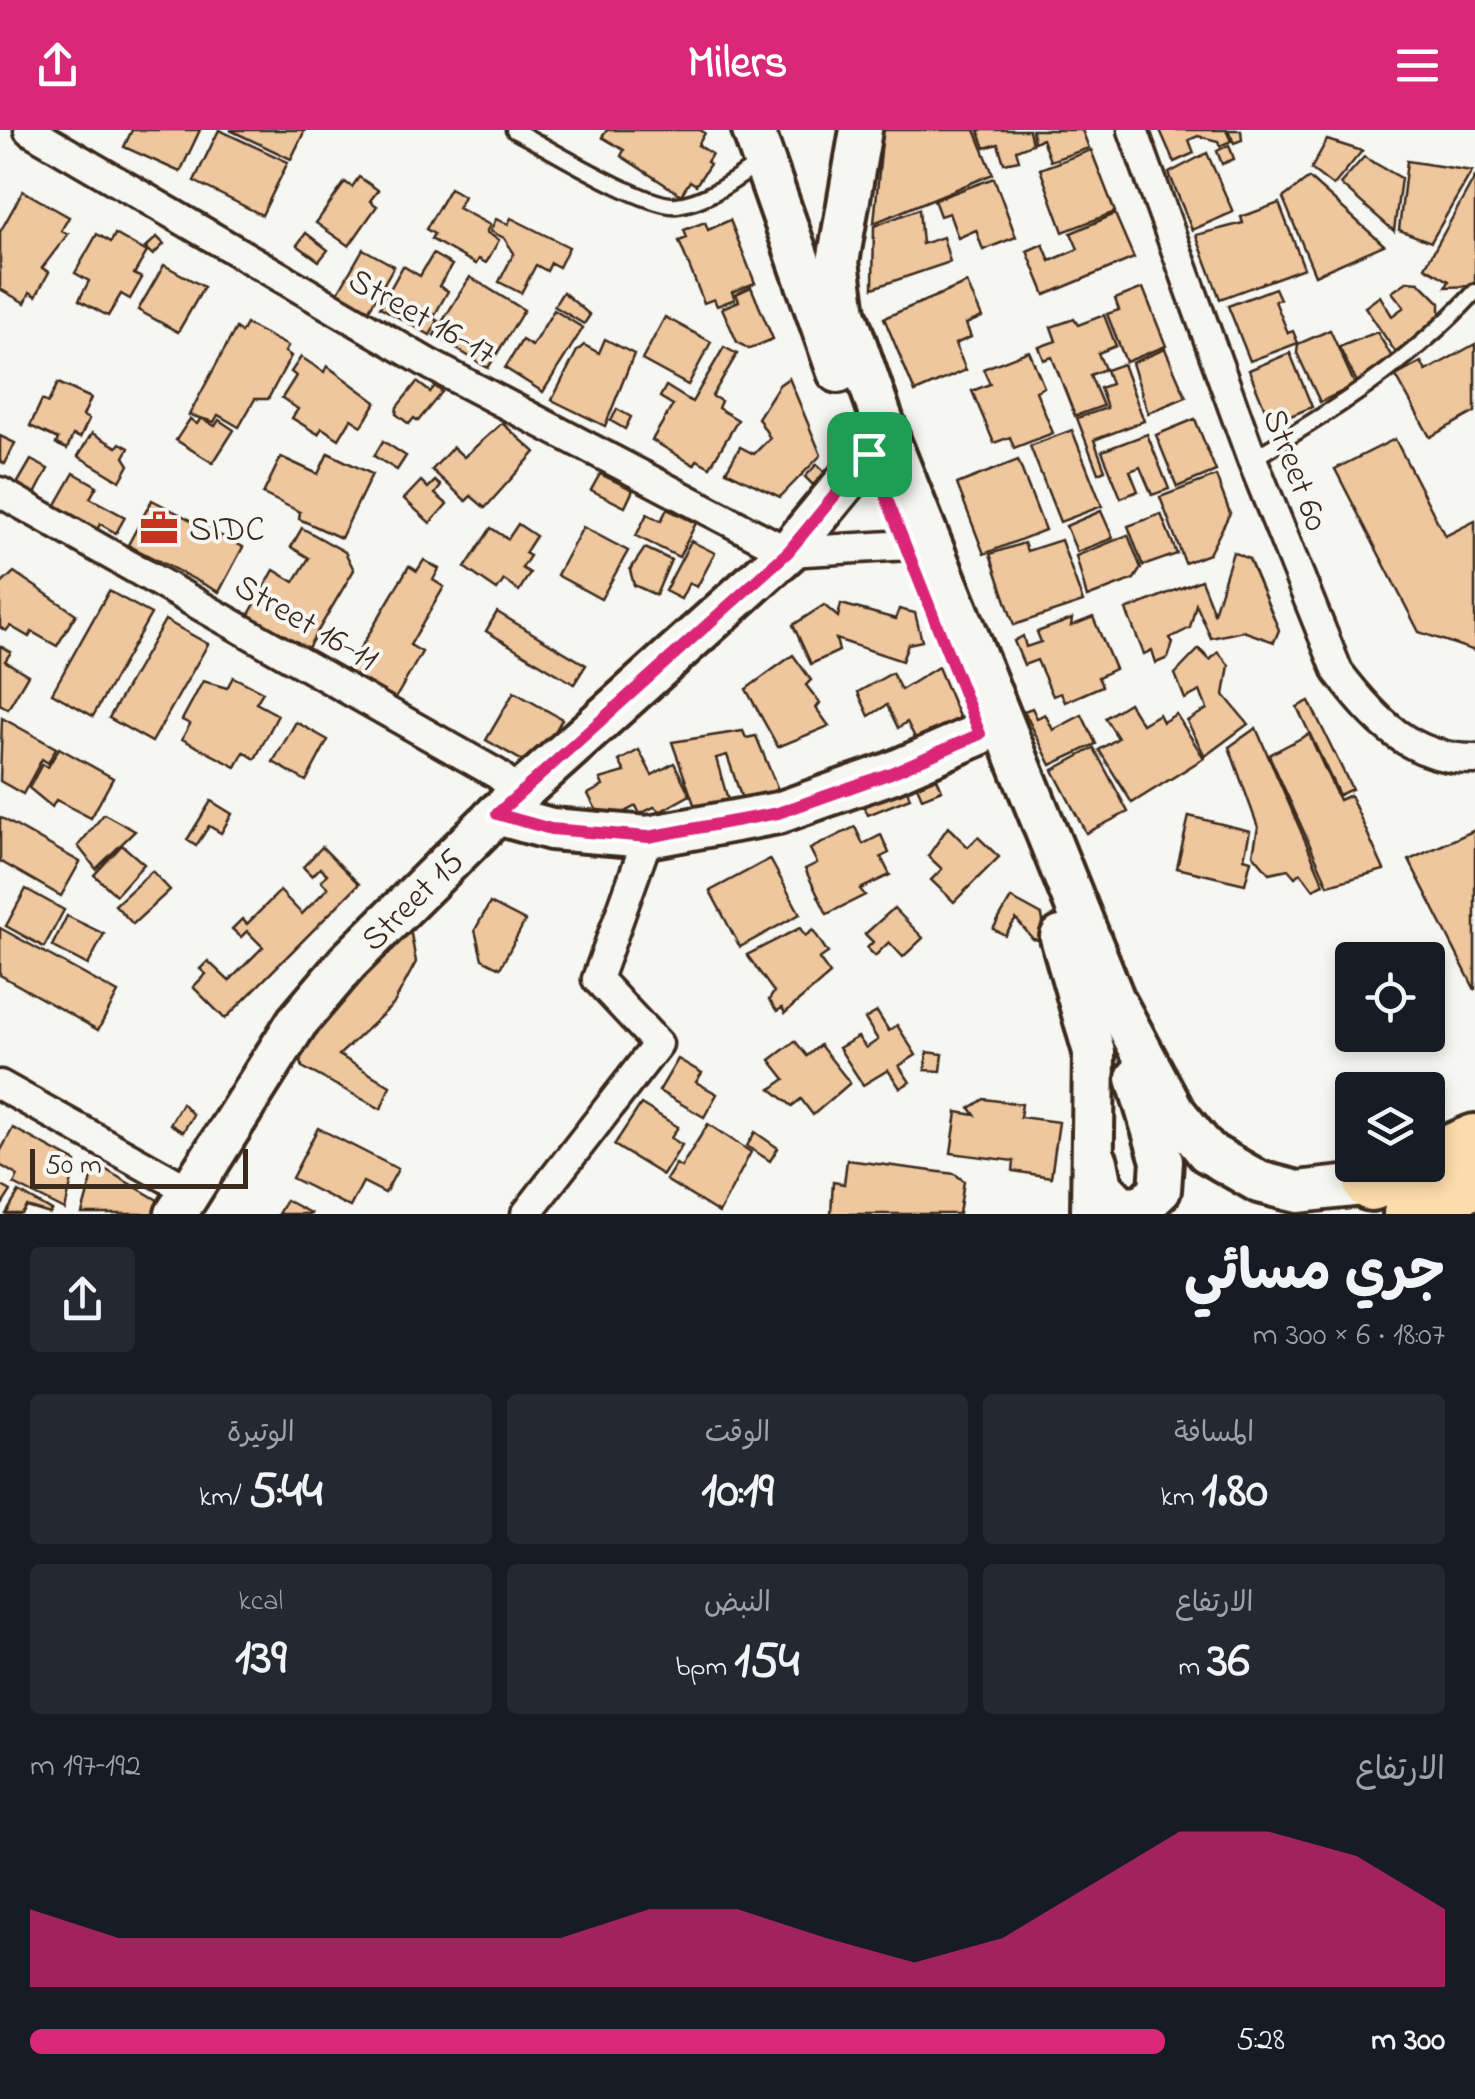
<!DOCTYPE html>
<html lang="ar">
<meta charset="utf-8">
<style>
body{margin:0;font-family:"Indie Flower","Playpen Sans Arabic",sans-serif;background:#242831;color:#f1f3f6;direction:rtl;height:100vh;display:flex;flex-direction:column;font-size:38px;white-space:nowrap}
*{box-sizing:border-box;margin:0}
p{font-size:32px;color:#9ea1a6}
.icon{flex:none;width:55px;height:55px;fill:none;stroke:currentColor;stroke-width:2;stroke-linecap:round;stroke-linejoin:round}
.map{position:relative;height:1084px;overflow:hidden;direction:ltr}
.sheet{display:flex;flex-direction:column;background:#171b24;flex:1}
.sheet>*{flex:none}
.controls{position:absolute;left:1335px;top:812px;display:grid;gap:20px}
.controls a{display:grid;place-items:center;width:110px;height:110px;border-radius:10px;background:#171b24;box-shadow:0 5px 15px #0003;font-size:50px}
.scale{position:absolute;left:30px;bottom:25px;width:218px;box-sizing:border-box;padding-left:10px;border:5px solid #3b2a1e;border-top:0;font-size:28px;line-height:35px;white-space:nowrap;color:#3b2a1e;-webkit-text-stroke:8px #f6f6f2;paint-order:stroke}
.pin{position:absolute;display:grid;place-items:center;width:85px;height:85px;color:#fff;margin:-42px;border-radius:20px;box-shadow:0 5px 15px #0006}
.round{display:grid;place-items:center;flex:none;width:105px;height:105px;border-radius:10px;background:#242831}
.overview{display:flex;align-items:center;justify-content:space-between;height:170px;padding:0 30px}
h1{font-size:55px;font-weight:700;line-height:75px}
.figures{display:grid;grid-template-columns:repeat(3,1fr);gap:15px;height:170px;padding:10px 30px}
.figures div{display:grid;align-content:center;border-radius:10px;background:#242831;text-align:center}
.figures b{font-size:50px;font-weight:700}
.figures small{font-size:28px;font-weight:400}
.figures p{font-size:28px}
.chart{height:280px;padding:20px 30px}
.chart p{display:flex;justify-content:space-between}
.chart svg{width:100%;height:180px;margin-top:10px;fill:#db2777;opacity:.7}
ul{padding:0 30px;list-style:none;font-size:32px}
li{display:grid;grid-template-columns:160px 120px 1fr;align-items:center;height:75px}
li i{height:25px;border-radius:12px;background:#db2777}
header{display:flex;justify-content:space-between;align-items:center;height:130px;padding:0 30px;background:#db2777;color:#fff;font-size:45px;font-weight:700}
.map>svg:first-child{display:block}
.building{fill:#efc79e;stroke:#3b2a1e;stroke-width:2.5}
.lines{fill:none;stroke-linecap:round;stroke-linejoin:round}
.lane-casing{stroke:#3b2a1e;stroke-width:21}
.street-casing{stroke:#3b2a1e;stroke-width:35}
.secondary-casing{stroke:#3b2a1e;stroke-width:48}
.highway-casing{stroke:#3b2a1e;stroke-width:60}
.lane{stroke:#f6f6f2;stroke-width:14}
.street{stroke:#f6f6f2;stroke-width:28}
.secondary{stroke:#f6f6f2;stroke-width:40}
.highway{stroke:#fcdcac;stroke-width:52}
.route-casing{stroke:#fff;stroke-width:20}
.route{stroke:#db2777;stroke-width:12}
.labels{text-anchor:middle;stroke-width:8;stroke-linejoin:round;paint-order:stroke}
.street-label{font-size:35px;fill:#3b2a1e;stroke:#f6f6f2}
.poi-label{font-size:35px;fill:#3b2a1e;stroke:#f6f6f2;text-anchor:start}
</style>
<header><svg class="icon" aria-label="menu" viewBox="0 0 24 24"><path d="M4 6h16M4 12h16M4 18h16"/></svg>Milers<svg class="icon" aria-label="share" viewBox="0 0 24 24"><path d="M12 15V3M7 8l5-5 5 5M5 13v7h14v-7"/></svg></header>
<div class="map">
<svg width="1475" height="1084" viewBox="0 0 1475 1084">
<rect width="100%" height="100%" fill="#f6f6f2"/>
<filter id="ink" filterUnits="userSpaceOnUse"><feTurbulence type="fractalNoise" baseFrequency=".01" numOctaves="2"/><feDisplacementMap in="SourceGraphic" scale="20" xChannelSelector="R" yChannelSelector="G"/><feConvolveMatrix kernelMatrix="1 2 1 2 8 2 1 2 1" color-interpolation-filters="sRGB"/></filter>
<g filter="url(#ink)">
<g class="building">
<path d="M132 0H200L180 42 124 17Z"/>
<path d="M219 0 288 32 262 85 194 51Z"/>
<path d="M230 0H305L291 29Z"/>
<path d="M607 0H700L705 3 698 15 712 24 707 32 710 34 696 55 690 51 681 65 621 26 624 20 602 7Z"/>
<path d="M883 0H975L993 44 874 93Z"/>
<path d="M978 0H1029L1032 14 1016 20 1019 30 1004 33 998 14 985 18Z"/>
<path d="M1032 0H1082L1089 18 1050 31 1042 9 1034 12Z"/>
<path d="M1160 0H1226L1231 11 1220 16 1218 11 1198 6 1189 10 1194 23 1174 32Z"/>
<path d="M1228 0H1241L1242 10 1234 13Z"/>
<path d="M1327 10 1362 21 1333 56 1311 39Z"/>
<path d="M1229 15 1234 29 1222 34 1217 21Z"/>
<path d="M1091 20 1115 82 1063 102 1040 39Z"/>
<path d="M1207 23 1233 82 1192 100 1169 43Z"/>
<path d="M1364 27 1401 48 1394 101 1340 54Z"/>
<path d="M1407 31 1472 41 1431 112 1399 100Z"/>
<path d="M359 47 378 60 370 71 377 76 349 116 316 93 345 52 352 57Z"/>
<path d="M1475 47V156L1446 157 1449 151 1425 137Z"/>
<path d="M994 48 1016 107 983 120 976 100 958 108 949 83 940 86 934 70Z"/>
<path d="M1309 48 1384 115 1315 145 1283 68Z"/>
<path d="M450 58 464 66 458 78 490 95 486 102 499 110 486 133 479 129 476 134 431 109 434 104 426 99Z"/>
<path d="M23 61 69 87 61 101 68 104 42 138 49 142 36 166 30 162 25 173 0 159V102Z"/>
<path d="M1279 73 1304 138 1220 169 1196 105 1243 93 1241 87Z"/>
<path d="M919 79 922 114 943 107 950 132 873 158 874 96Z"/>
<path d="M1115 84 1134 128 1045 165 1027 121 1043 114 1050 131 1078 119 1071 103Z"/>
<path d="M511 88 569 117 559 137 551 133 547 141 536 135 521 163 499 152 514 123 504 108 490 101 496 89 508 94Z"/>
<path d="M730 90 755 153 732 162 735 169 717 176 714 169 704 173 679 111 687 108 684 100 705 92 708 100Z"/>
<path d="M306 103 328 120 319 131 297 115Z"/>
<path d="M97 104 111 112 115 104 147 122 134 144 142 148 130 169 121 164 108 186 79 170 89 151 75 143Z"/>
<path d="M157 107 164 114 153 125 145 118Z"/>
<path d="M363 119 394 136 367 183 336 166Z"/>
<path d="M433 124 452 135 439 156 448 161 433 188 438 191 430 205 380 177 403 136 420 146Z"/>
<path d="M164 135 204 157 178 202 138 180Z"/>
<path d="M470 147 524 180 488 238 434 205Z"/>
<path d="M1408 151 1419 152 1440 173V186L1396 223 1365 177 1380 166 1392 186 1404 177 1392 162Z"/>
<path d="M967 153 982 187 966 194 971 207 955 214 966 240 915 262 884 188Z"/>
<path d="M751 157 773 209 749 219 737 212 722 178 739 171 736 164Z"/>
<path d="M1143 158 1166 216 1126 232 1107 184 1119 180 1115 169Z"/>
<path d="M1275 158 1280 169 1275 171 1288 203 1293 201 1298 213 1250 231 1228 176Z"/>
<path d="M563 162 590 185 584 194 554 176Z"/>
<path d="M554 180 583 198 543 262 505 238 522 210 532 216Z"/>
<path d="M1104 185 1116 216 1098 223 1105 239 1090 245 1103 276 1075 286 1052 227 1044 230 1039 217 1056 211 1051 197 1074 189 1078 195Z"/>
<path d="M665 187 711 212 688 255 642 230Z"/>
<path d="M246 194 288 216 285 222 291 226 268 269H255L239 297 218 285 214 292 189 285 236 198 241 203Z"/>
<path d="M1330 200 1355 255 1320 272 1297 223 1298 214Z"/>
<path d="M1377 202 1392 227 1359 256 1339 217Z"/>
<path d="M605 209 634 224 605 296 552 270 577 221 584 215 599 223Z"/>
<path d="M1475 214V282L1430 307 1396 246 1421 232 1426 241Z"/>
<path d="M724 217 737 224 712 266 721 271 718 278 738 290 710 337 697 330 694 335 652 310 673 275 660 267 666 256 692 272Z"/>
<path d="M1165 219 1186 267 1148 283 1132 233Z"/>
<path d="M1029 221 1044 257 1036 261 1053 303 1014 318 1010 307 994 313 972 261 990 254 983 239Z"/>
<path d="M1290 223 1312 277 1271 294 1249 240Z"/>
<path d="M301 227 324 242 327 236 376 272 362 296 351 289 339 309 322 298 318 304 292 288 298 279 282 268 296 246 291 242Z"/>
<path d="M1123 234 1144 291 1094 310 1105 340 1098 343 1077 288 1107 278 1100 258 1111 254 1106 240Z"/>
<path d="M789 248 821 325 780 367 726 341 740 317 754 324 770 308 758 288 779 255Z"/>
<path d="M417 252 430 262 435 256 442 262 418 291 414 288 409 294 396 284 397 277Z"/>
<path d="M58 253 91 268 83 286 89 289 80 308 73 305 67 319 56 314 58 309 30 296 42 270 48 273Z"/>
<path d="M617 279 631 287 625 299 611 291Z"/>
<path d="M201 288 215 296 219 290 234 300 213 333 176 310 190 289 197 294Z"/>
<path d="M1195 289 1216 341 1177 357 1156 305Z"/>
<path d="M502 293 535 322 485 378 471 366 466 371 432 340 453 317 464 327Z"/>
<path d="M1072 300 1102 376 1060 392 1030 316Z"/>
<path d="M92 303 117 317 120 313 129 318 124 327 129 335 120 351 78 326Z"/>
<path d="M1147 304 1169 359 1152 365 1140 337 1130 341 1138 361 1121 368 1102 321Z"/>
<path d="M0 306 15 313 5 334 0 331Z"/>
<path d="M1395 309 1445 406 1475 391V521L1419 502 1335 339Z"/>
<path d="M383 311 406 326 397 340 374 326Z"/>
<path d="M328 323 372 344 341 408 299 389 300 382 263 364 281 327 318 344Z"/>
<path d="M31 330 48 339 35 364 17 354Z"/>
<path d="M1018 330 1045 400 984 424 957 354Z"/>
<path d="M817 334 825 343 813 355 805 347Z"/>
<path d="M74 343 97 356 90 368 125 387 116 403 100 394 93 408 53 380Z"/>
<path d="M600 344 633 360 625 377 591 360Z"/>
<path d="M1216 346 1230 383 1209 424 1185 433 1160 367Z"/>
<path d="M421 351 428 358 435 351 441 356 435 364 447 374 430 393 404 369Z"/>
<path d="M152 370 243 417 219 462 128 415Z"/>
<path d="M667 379 696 393 679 427 636 406 647 384 661 391Z"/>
<path d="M1101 381 1113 408 1077 422 1066 396Z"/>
<path d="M1161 384 1177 424 1143 436 1128 396Z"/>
<path d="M518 394 536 406 525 423 530 426 522 438 530 443 519 461 504 450 497 460 465 438 491 398 508 409Z"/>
<path d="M583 397 628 421 601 469 557 445Z"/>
<path d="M302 398 345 422 354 440 306 521 247 488 274 440 294 452 309 428 291 417Z"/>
<path d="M1128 405 1141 438 1134 449 1087 467 1076 426Z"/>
<path d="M1061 410 1083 472 1014 495 990 424 1024 413 1027 421Z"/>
<path d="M691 411 715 423 697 457 689 453 681 469 665 461Z"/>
<path d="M645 418 671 430 656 465 634 455 630 440Z"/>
<path d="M1233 422 1249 429 1279 500 1274 512 1243 501 1211 508 1196 474 1190 498 1170 508 1173 513 1168 528 1156 533 1152 520 1144 524 1126 480 1201 450 1214 483Z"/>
<path d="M424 430 439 439 433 450 444 457 410 515 422 522 395 569 347 541 409 436 417 441Z"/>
<path d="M14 442 76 484 57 516 32 502 29 507 10 496 6 501 0 497V455Z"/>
<path d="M109 461 151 484 93 586 52 563Z"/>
<path d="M841 474 896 489 899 479 915 483 922 511 908 514 902 531 836 509 839 521 811 534 793 495 824 475 838 487Z"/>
<path d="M497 482 586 535 574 554 486 501Z"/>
<path d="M1093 487 1115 539 1098 547 1102 556 1065 572 1061 563 1053 566 1037 530 1024 535 1014 511 1023 506 1026 517 1041 512 1037 502 1072 489 1071 496Z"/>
<path d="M165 490 208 514 152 612 109 588Z"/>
<path d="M0 516 11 522 5 531 28 545 8 579 0 574Z"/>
<path d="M1199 519 1210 530 1218 522 1229 535 1224 565 1248 594 1205 626 1187 591 1207 579 1200 561 1185 569 1175 544Z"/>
<path d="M793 525 811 550 806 555 820 573 816 578 829 596 778 617 746 559Z"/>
<path d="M938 537 960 589 956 598 920 617 907 592 898 598 887 575 869 586 858 562 892 543 901 560Z"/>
<path d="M233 547 263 562 256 573 278 585 255 629 244 622 236 637 182 609 190 594 182 590 203 551 227 558Z"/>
<path d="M514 562 562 589 535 638 486 610Z"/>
<path d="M1309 571 1352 659 1339 665 1297 577Z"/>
<path d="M1129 573 1142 594 1159 584 1163 592 1176 584 1204 628 1132 673 1099 620 1118 608 1105 588Z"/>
<path d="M1032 578 1037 588 1045 584 1053 600 1082 585 1096 614 1051 635 1024 581Z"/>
<path d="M2 588 56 618 48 633 42 629 23 664 0 651Z"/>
<path d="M296 592 328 610 306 651 273 632Z"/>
<path d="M1256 598 1324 754 1313 759 1301 743 1295 747 1288 739 1269 743 1253 724 1258 697 1229 617Z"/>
<path d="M743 601 746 608 756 606 781 667 744 675 727 625 716 628 728 670 695 677 672 612Z"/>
<path d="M1309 604 1339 670 1350 665 1384 740 1328 755 1269 625Z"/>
<path d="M59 618 113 648 91 688 56 670 52 677 29 658 42 634 48 637Z"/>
<path d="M1094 618 1128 682 1086 703 1053 640Z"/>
<path d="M639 620 652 645 674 633 690 665 661 681 654 677 640 684 636 676 603 693 588 664 603 656 600 649 625 642 619 631Z"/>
<path d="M933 639 942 660 922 668 916 654 906 657 910 668 868 685 860 668Z"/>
<path d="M211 671 232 684 221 703 209 696 196 716 187 710Z"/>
<path d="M104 684 135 701 96 739 78 716Z"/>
<path d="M1189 686 1250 701 1244 728 1251 730 1245 754 1177 738Z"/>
<path d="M0 687 80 732 61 766 0 731Z"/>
<path d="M855 697 863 714 881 705 889 723 881 727 890 745 860 759 865 765 827 784 805 739 817 733 810 719Z"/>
<path d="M948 697 968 717 978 707 999 727 954 772 931 750 942 739 928 726Z"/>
<path d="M1475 700V860L1409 730Z"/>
<path d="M122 715 144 734 116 765 94 745Z"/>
<path d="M322 717 359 754 225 889 193 857 206 844 200 839 208 831 229 851 263 817 247 801 241 807 232 799 242 789 247 794 280 761 302 784 328 758 321 751 327 744 320 738 312 746 303 737Z"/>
<path d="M770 729 800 784 740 817 710 761Z"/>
<path d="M152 741 170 760 133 794 115 775Z"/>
<path d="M26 759 64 780 44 817 6 796Z"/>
<path d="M1011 768 1042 785 1046 811 1033 809 1016 789 1005 805 993 799Z"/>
<path d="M490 773 525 791 500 838 482 829 475 800Z"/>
<path d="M894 778 923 808 903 827 889 812 875 826 867 818 873 812 865 804Z"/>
<path d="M67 786 104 804 88 835 52 816Z"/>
<path d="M408 787 416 832 393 875 339 925 390 956 381 979 302 937 300 921Z"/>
<path d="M0 798 118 863 98 900 0 845Z"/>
<path d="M800 798 805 806 813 800 828 823 819 829 830 844 785 883 782 878 777 881 769 870 774 862 747 825Z"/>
<path d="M877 882 889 901 897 895 916 925 899 936 910 952 900 958 888 940 863 955 839 918 858 907 866 918 878 910 865 889Z"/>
<path d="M795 911 807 926 820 915 850 953 813 985 801 969 792 976 771 959 785 949 770 930Z"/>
<path d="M927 922 943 924 941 941 925 940Z"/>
<path d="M678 929 702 943 696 952 717 964 704 987 659 961Z"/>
<path d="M984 969 1022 974 1020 987 1059 992 1051 1047 1013 1041 1014 1031 951 1023 957 982 975 985 970 978Z"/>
<path d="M182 973 193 985 183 1002 170 994Z"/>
<path d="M641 974 678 997 671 1008 682 1015 663 1045 614 1015Z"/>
<path d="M708 994 751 1022 719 1083 666 1050 676 1034 681 1037Z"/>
<path d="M13 998 76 1032 65 1080 14 1054 18 1046 0 1035V1022Z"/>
<path d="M318 998 398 1039 385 1063 363 1052 350 1077 292 1048Z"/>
<path d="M755 1002 778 1018 770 1031 747 1016Z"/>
<path d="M847 1030 955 1044 964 1051 959 1084H831L833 1052 844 1054Z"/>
<path d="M96 1034 161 1072 155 1084H82Z"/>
<path d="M0 1055 11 1061 0 1078Z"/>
<path d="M19 1062 52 1081 50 1084 27 1077 22 1084H6Z"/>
<path d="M286 1070 312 1084H278Z"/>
</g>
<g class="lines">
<g class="lane-casing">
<g id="lane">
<path d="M514 0C545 16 647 79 677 75 708 71 734 50 760 33"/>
<path d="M1252 329C1337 278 1407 235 1475 162"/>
</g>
</g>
<g class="street-casing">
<g id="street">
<path d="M29 0 431 235 788 422 909 415"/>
<path d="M1133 0 1252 329 1338 542C1375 590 1411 630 1475 629"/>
<path d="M0 362 497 644 520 663"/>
<path d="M0 955 192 1062"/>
<path d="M526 1084 658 914 597 849 648 707"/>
</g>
</g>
<g class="secondary-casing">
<g id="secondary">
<path d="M753 0 838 242"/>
<path d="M861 0 838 132 845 183 891 315 1114 870 1173 980 1207 1022 1259 1052 1298 1062 1371 1054"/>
<path d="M497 684 551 699 648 707 778 683 891 643 980 604"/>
<path d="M1061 807 1094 922 1092 1084"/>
<path d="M1097 1032 1102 1057 1120 1076 1142 1077 1160 1060 1162 1031 1137 948"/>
<path id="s1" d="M176 1084 297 892 348 832 497 684 788 422 869 324"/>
</g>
</g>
<g class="highway-casing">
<g id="highway">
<path d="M1428 1031 1475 1011"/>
<path d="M1371 1054 1419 1035"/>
<path d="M1410 1084 1475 1050"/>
</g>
</g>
<use href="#lane" class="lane"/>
<use href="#street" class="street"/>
<use href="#secondary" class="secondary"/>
<use href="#highway" class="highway"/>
</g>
</g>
<g class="lines" filter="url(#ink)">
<g class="route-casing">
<path id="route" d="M869 324 980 604 891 643 778 683 648 707 551 699 497 684 788 422Z"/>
</g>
<use href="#route" class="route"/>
</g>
<defs>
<g id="office-bare" transform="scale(3)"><path d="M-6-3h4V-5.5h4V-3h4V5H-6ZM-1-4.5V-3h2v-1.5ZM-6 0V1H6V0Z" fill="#c8321e" stroke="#f6f6f2" stroke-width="2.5" paint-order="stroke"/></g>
</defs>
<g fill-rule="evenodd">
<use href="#office-bare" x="159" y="398"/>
</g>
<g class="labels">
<g class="street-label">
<text transform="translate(423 185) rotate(29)" y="12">Street 16-17</text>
<text transform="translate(1297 339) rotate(69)" y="12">Street 60</text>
<text transform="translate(307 491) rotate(30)" y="12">Street 16-11</text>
<text dy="12" stroke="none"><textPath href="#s1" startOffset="395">Street 15</textPath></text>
</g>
<g class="poi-label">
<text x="189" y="410">SIDC</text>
</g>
</g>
</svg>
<div class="controls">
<a><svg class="icon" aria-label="locate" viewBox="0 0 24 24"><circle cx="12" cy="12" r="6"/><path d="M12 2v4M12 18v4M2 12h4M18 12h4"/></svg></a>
<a><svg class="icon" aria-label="layers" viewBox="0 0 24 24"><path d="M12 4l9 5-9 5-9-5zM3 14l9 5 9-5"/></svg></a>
</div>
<div class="scale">50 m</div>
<div class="pin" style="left:869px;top:324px;background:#1e9e55"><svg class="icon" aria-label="arrive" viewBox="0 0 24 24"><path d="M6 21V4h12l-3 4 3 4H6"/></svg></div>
</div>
<section class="sheet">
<div class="overview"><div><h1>جري مسائي</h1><p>18:07 · 6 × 300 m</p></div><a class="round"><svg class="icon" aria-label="share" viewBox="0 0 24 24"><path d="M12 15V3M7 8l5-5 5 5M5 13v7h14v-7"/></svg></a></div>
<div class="figures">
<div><p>المسافة</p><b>1.80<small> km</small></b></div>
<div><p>الوقت</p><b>10:19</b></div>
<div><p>الوتيرة</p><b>5:44<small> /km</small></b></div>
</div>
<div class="figures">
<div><p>الارتفاع</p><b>36<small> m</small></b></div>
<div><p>النبض</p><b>154<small> bpm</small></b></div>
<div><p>kcal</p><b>139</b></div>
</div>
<div class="chart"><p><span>الارتفاع</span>192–197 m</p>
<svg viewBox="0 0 160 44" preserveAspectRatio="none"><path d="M0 44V25L10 32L20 32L30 32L40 32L50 32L60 32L70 25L80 25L90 32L100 38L110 32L120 19L130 6L140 6L150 12L160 25V44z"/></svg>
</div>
<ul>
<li><b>300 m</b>5:28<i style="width:100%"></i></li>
</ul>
</section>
